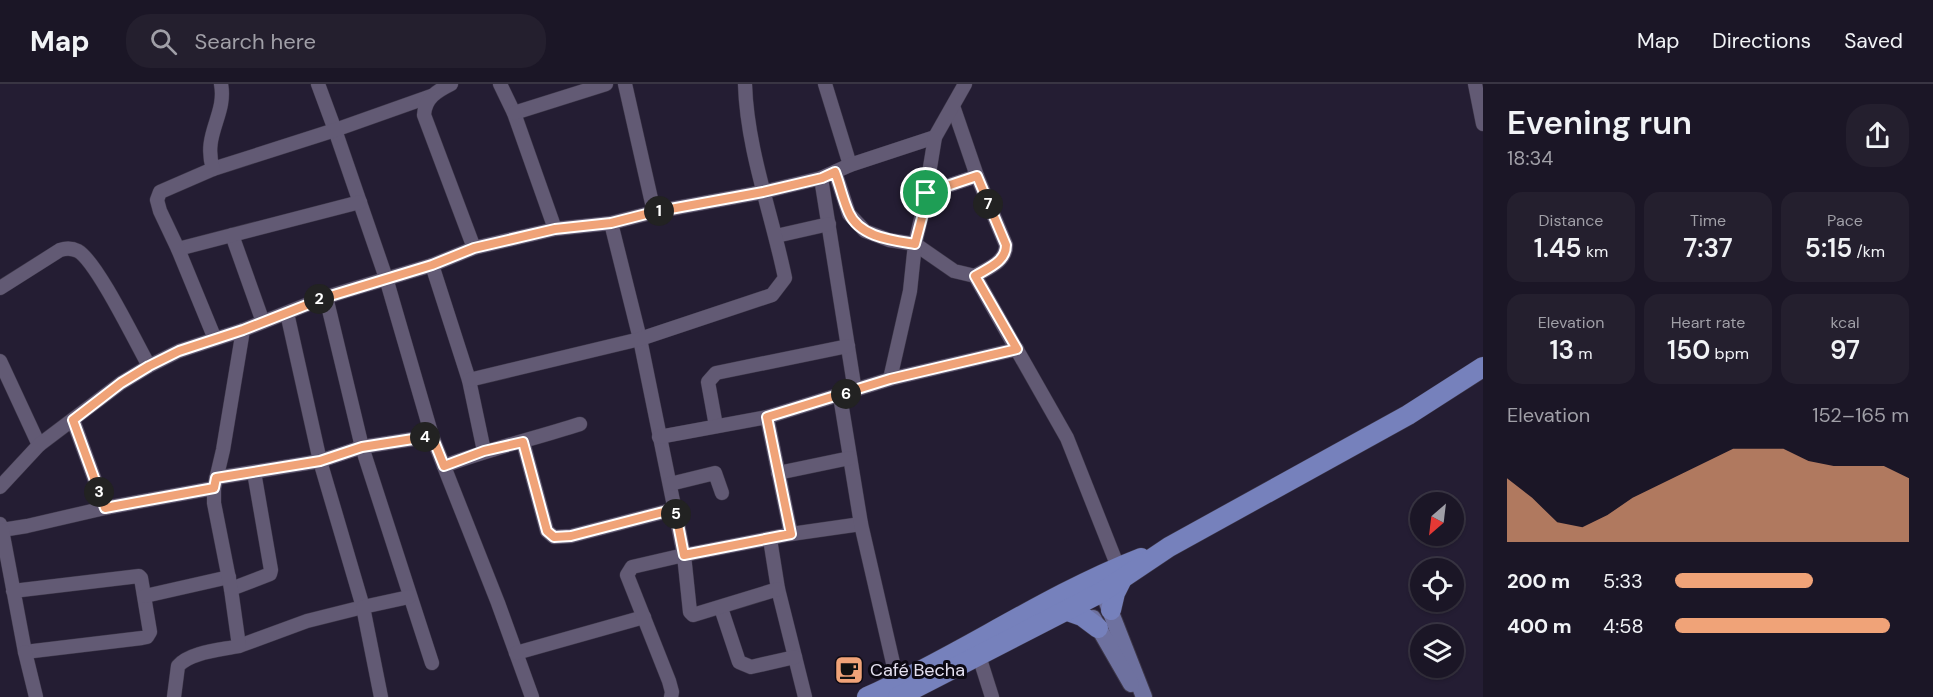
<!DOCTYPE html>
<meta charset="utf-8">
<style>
body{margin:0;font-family:"DM Sans",sans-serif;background:#241f2e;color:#f1f3f6;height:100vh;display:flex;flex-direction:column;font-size:22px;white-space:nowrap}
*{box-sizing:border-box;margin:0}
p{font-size:20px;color:#a09fa7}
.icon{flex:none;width:33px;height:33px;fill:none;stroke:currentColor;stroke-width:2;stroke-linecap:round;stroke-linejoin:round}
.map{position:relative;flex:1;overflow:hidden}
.drawer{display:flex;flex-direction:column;background:#1b1626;width:450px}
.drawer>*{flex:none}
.needle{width:39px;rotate:208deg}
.fabs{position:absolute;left:1410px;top:408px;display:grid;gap:12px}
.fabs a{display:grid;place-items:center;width:54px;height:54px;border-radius:50%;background:#1b1626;box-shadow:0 2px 4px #0004,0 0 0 2px #393543;font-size:30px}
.pin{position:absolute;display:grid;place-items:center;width:51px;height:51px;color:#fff;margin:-26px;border:3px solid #fff;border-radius:50%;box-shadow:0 2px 6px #0007}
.km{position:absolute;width:30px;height:30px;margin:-15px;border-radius:50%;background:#222;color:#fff;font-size:16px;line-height:30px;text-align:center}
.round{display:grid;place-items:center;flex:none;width:63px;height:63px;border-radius:24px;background:#241f2e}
.headline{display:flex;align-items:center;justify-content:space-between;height:102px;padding:0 24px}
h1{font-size:33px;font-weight:600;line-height:45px}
.metrics{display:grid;grid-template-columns:repeat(3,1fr);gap:9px;height:102px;padding:6px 24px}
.metrics div{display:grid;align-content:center;border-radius:15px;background:#241f2e;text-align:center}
.metrics b{font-size:26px;font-weight:600}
.metrics small{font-size:16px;font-weight:400}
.metrics p{font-size:16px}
.chart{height:168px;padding:12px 24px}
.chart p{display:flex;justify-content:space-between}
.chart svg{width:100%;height:108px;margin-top:6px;fill:#f0a378;opacity:.7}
ul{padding:0 24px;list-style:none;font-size:20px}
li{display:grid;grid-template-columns:96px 72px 1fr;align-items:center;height:45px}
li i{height:15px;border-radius:8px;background:#f0a378}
header{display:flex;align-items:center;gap:36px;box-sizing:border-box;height:84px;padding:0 30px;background:#1b1626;border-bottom:2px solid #393543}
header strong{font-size:28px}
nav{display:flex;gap:33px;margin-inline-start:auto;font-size:21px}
.search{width:420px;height:54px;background:#241f2e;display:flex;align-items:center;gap:15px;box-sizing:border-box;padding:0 21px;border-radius:24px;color:#a09fa7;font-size:22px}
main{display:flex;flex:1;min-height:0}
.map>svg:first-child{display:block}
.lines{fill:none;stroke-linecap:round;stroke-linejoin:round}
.minor-casing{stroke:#3d3749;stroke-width:15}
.major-casing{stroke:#3d3749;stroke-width:18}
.highway-casing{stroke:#3d3749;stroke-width:21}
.minor{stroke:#625a74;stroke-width:14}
.major{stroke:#6e719f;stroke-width:16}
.highway{stroke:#7681bc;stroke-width:20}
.route-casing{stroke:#fff;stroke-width:12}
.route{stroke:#f0a378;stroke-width:8}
.labels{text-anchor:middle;stroke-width:6;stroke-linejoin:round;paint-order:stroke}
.poi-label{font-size:18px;fill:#e5e1f1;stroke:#0c0913;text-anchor:start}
</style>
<header>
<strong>Map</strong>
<div class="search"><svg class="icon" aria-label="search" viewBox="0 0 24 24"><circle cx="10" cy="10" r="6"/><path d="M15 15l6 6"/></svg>Search here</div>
<nav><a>Map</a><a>Directions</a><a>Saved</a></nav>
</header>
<main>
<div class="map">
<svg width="1483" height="613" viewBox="0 0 1483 613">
<rect width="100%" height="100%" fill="#241d33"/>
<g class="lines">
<g class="minor-casing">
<g id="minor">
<path d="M318 0 335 46 386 194 432 352 498 519 532 613"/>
<path d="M500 0 514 29 555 145"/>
<path d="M625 0 654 128"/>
<path d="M825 0 850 81"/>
<path d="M1475 0 1483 40"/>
<path d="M514 29 606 0"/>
<path d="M213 85 335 46 431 12"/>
<path d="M835 88 849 130 865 147 889 156 915 160 954 187 975 192C988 184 1006 178 1006 161L977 92 953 22"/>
<path d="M821 94 855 307"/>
<path d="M926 109 977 92"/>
<path d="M611 139 640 255 684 471 791 450 861 440"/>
<path d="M232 151 263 238"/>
<path d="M776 152 829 140"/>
<path d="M474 164 555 145 611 139 654 128 763 108 821 94 850 81 935 53"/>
<path d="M178 165 360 118"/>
<path d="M432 181 469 296 484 367"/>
<path d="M975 192 1067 354 1118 483"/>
<path d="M0 204 60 166C66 164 72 164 78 167 97 178 136 259 149 282"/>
<path d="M326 213 362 363 432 579"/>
<path d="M215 255 178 165 160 127 157 116 160 108 213 85C202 50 227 31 221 0"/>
<path d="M0 277 39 361"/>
<path d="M890 295 1017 265"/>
<path d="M469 296 640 255 772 211 785 194C772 130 747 66 745 0"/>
<path d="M840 312 861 440 899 605"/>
<path d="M767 333 791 450"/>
<path d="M73 336 105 424"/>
<path d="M716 342 708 298 716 289 848 262"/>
<path d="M659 353 767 333 890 295 910 207 915 160 923 126 935 53 965 0"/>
<path d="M523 358 547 447 554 453 571 452 675 425"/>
<path d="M444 382C488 365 534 355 580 340"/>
<path d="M778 389 850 374"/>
<path d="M216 394 320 377 362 363 432 352"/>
<path d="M670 400 715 389 722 409"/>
<path d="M0 403 39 361 121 299 149 282 179 267 243 246 326 213 432 181 474 164 424 31C425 14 437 7 451 0"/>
<path d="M0 440 2 446 27 442 105 424 214 404"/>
<path d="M2 446 25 568 142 554 147 553 150 548 141 494 139 492 13 507"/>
<path d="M770 455 778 505 805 613"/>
<path d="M231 505 265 492 270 490 271 486 254 388"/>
<path d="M145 512 229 493"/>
<path d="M721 524 739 578 751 583 795 573"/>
<path d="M239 562 307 537 363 523 320 377 287 229"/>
<path d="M25 568 36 613"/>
<path d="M516 569 644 533"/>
<path d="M979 572 992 613"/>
<path d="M174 613 178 582C190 568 221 566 239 562L231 505 214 419V404L223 366 243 246"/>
<path d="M381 613 363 523 409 513"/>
<path d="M671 613 672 608 669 597 627 491 632 483 684 471 690 528 693 531 778 505"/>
</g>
</g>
<g class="major-casing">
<g id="major">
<path d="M1106 516 1144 613"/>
<path d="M1093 534 1131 600"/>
</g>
</g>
<g class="highway-casing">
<g id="highway">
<path d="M1111 526 1115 509 1121 497"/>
<path d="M1068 527 1082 532 1098 544"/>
<path d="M867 613C961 571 1046 511 1141 474"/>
<path d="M898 613 1102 508 1169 463 1408 331 1483 283"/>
</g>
</g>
<use href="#minor" class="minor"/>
<use href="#major" class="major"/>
<use href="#highway" class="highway"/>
</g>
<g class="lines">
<g class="route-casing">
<path id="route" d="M835 88C840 101 843 116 849 129 860 153 891 156 915 160L924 126 926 109 977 92 1006 161C1006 178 988 184 975 192L1017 265 890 295 767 333 791 450 684 471 675 425 571 452 554 453 547 447 523 358 484 367 444 382 432 352 362 363 320 377 216 394 214 404 105 424 73 336 121 299 149 282 179 267 243 246 327 213 432 181 474 164 555 145 611 139 654 128 763 108 822 94Z"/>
</g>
<use href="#route" class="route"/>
</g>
<defs>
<g id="cafe-square" transform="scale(1.5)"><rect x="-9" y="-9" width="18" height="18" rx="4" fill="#f0a378" stroke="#0c0913"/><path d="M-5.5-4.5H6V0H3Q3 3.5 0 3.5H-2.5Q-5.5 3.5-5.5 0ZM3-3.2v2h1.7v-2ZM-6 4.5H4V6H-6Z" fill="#111"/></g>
</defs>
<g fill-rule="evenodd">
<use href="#cafe-square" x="849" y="586"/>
</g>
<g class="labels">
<g class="poi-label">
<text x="870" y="592">Café Becha</text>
</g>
</g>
</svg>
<div class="fabs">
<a><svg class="needle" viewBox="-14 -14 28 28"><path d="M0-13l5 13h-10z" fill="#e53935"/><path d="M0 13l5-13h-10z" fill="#a09fa7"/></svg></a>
<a><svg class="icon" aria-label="locate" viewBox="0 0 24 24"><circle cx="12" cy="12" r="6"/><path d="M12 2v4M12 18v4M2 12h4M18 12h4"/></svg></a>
<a><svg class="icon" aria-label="layers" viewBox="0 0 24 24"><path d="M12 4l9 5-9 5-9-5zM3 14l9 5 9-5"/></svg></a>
</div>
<div class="pin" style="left:926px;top:109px;background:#1e9e55"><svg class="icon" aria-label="arrive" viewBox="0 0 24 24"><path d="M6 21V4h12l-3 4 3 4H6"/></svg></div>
<b class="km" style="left:659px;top:127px">1</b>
<b class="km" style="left:319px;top:215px">2</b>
<b class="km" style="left:99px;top:408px">3</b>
<b class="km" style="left:425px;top:353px">4</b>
<b class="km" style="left:676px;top:430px">5</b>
<b class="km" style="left:846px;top:310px">6</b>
<b class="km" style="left:988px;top:120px">7</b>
</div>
<section class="drawer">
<div class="headline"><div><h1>Evening run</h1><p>18:34</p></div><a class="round"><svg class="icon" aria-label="share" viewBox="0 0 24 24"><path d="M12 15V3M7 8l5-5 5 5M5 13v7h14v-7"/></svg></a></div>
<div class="metrics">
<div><p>Distance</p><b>1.45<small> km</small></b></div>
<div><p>Time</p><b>7:37</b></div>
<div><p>Pace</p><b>5:15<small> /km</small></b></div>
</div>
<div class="metrics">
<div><p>Elevation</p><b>13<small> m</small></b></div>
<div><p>Heart rate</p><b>150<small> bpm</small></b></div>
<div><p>kcal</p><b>97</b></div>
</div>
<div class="chart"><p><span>Elevation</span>152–165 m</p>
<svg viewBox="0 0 160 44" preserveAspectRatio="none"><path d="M0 44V18L10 26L20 36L30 38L40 33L50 26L60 21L70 16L80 11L90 6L100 6L110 6L120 11L130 13L140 13L150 13L160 18V44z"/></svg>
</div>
<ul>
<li><b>200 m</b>5:33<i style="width:59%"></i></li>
<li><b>400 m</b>4:58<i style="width:92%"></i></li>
</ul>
</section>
</main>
